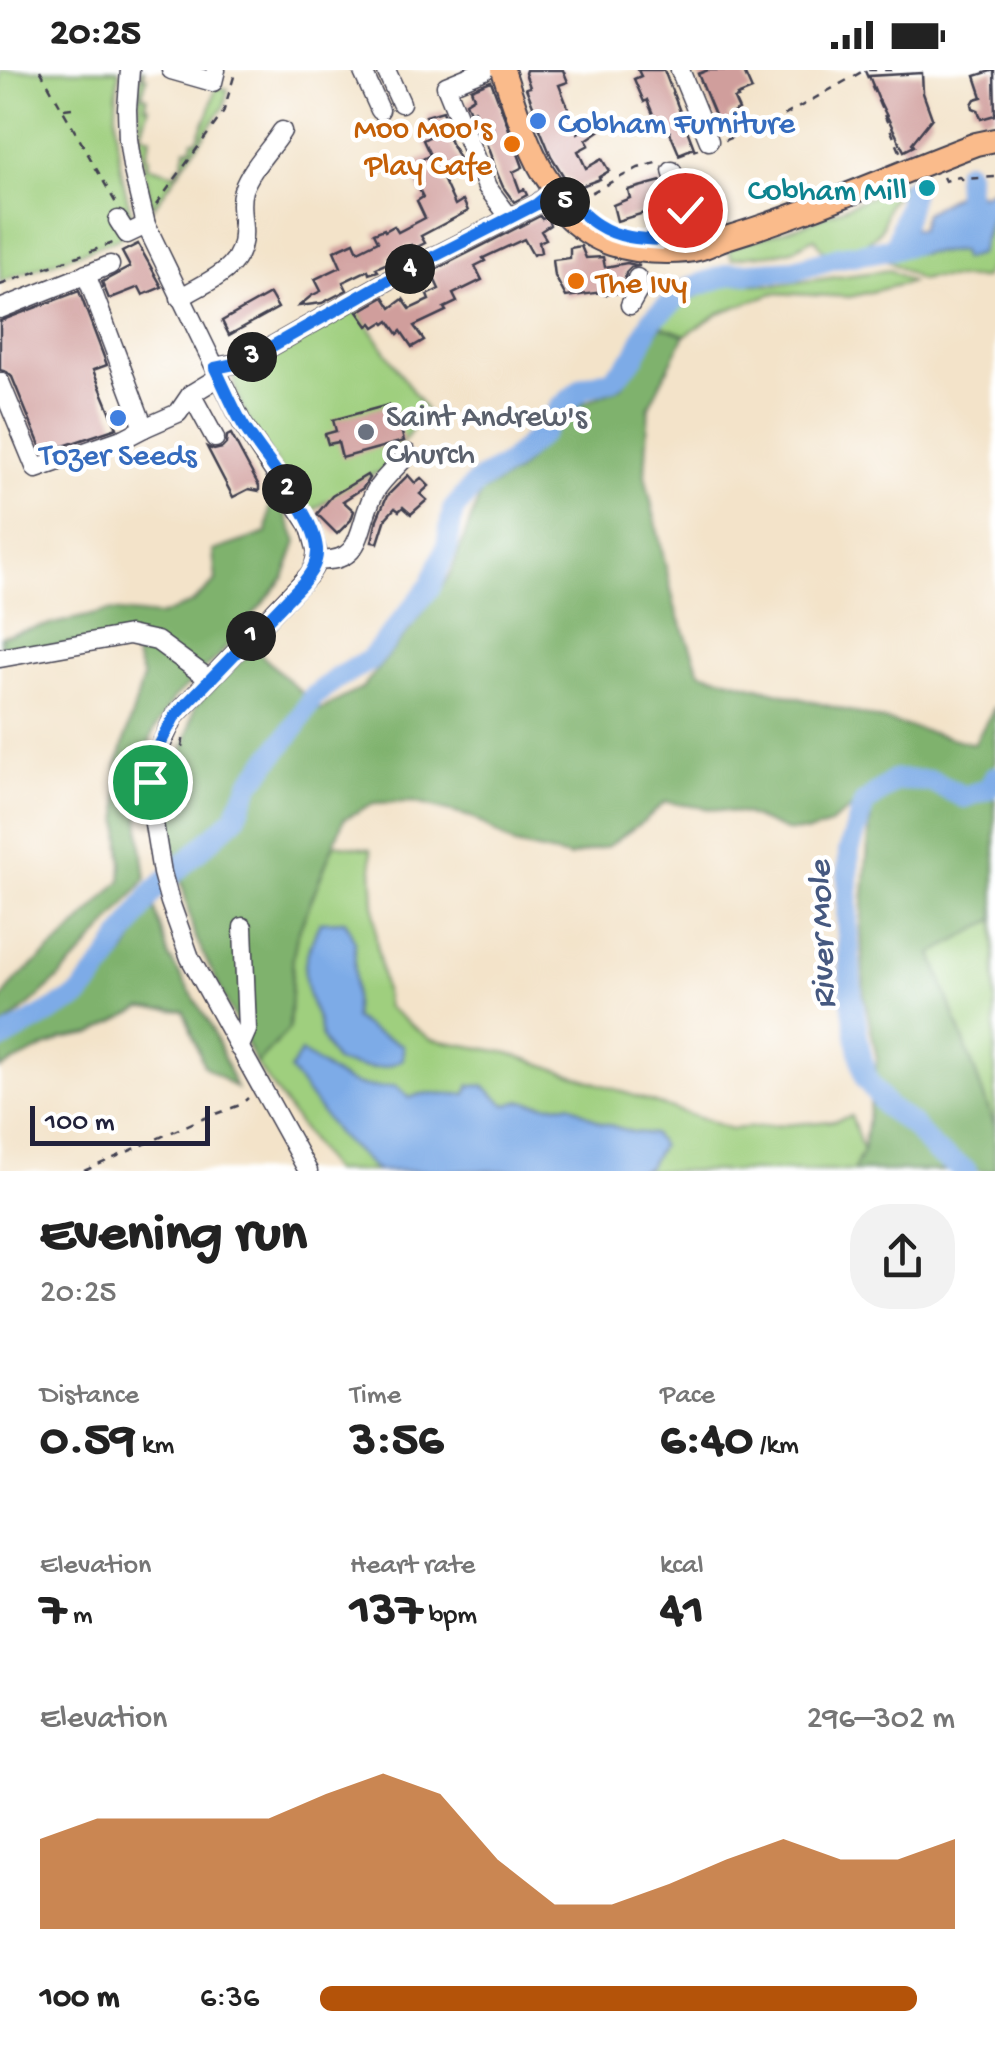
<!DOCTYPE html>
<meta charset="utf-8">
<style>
body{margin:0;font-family:"Gochi Hand",sans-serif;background:#f2f2f2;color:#222;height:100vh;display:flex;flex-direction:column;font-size:38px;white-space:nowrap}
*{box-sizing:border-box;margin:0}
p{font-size:32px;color:#767676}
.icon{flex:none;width:55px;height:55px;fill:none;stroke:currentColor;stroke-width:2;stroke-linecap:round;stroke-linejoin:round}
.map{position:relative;height:1101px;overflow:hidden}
.panel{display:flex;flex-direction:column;background:#fff;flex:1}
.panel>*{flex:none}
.scale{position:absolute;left:30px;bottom:25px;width:180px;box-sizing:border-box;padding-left:10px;border:5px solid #22223b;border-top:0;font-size:28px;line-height:35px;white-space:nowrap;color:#22223b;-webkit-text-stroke:8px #fff;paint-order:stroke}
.pin{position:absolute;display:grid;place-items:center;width:85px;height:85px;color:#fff;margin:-42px;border:5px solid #fff;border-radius:50%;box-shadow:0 2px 10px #0007}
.km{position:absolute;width:50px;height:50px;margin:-25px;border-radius:50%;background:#222;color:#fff;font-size:28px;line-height:50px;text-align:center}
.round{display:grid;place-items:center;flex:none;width:105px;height:105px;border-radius:40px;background:#f2f2f2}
.overview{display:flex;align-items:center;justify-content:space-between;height:170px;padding:0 40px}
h1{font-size:55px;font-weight:700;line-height:75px}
.figures{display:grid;grid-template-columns:repeat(3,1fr);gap:15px;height:170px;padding:10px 40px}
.figures div{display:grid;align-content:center}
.figures b{font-size:50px;font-weight:700}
.figures small{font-size:28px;font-weight:400}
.figures p{font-size:28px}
.chart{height:280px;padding:20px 40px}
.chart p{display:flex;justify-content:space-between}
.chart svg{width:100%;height:180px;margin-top:10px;fill:#b45309;opacity:.7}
ul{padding:0 40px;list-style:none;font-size:32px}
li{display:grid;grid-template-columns:160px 120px 1fr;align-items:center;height:75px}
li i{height:25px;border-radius:12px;background:#b45309}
.status{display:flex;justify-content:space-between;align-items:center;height:70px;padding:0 50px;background:#fff;direction:ltr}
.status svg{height:28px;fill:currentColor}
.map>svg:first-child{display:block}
.green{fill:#9fcf7e;stroke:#60785c;stroke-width:2.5}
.forest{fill:#7fb26d;stroke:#506a54;stroke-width:2.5}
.water{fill:#7dabe7;stroke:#506691;stroke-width:2.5}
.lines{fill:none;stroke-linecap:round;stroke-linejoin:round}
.river{stroke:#7dabe7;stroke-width:22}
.building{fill:#d09e9c}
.minor-casing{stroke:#413f50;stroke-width:21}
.major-casing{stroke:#413f50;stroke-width:26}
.path{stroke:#413f50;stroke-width:2.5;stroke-dasharray:8 8;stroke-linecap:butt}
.minor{stroke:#fff;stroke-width:18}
.major{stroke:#fabb8b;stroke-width:22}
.route-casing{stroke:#fff;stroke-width:20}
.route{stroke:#1a73e8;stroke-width:12}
.shop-dot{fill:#3f7fe0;stroke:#fff;stroke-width:4}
.food-dot{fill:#e8710a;stroke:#fff;stroke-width:4}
.culture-dot{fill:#0f9aa8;stroke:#fff;stroke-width:4}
.worship-dot{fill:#6b7280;stroke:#fff;stroke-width:4}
.labels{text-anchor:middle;stroke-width:9;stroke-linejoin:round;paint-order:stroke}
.shop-label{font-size:32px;fill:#366cbe;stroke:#fff;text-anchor:start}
.food-label{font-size:32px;fill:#c56008;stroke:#fff;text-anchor:end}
.culture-label{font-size:32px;fill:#0d838f;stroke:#fff;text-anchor:end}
.worship-label{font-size:32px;fill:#5b616d;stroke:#fff;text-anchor:start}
.water-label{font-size:35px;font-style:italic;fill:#465980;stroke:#fff}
</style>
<div class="status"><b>20:25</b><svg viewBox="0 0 49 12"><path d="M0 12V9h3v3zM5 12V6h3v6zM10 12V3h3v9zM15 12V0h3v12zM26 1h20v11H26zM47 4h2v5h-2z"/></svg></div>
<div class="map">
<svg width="995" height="1101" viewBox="0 0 995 1101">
<rect width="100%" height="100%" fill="#fff"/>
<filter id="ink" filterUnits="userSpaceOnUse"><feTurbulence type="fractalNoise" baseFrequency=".01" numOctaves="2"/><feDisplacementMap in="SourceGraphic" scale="20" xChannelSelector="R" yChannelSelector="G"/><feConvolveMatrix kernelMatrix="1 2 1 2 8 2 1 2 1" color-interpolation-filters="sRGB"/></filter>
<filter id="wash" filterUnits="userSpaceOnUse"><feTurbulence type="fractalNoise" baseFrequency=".0048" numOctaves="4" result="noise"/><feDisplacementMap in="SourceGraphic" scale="40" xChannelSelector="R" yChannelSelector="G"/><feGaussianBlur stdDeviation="2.25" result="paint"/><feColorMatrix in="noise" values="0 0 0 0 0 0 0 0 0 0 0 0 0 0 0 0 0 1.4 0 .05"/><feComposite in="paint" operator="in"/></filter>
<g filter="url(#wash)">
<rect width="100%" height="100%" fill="#f3e3c9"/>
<g class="green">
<path d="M0 0H119C111 53 119 105 135 155L117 169 0 212Z"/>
<path d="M141 0H144L143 6 147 7 142 25 147 27 145 36 149 37 141 64 151 67 146 86 149 88 147 96 176 104 178 96H181L186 78H191L193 70H197L209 42 216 17 228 19 224 37 153 138C140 91 136 48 141 0Z"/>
<path d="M905 112 908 119C877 131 892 146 878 163 869 175 854 175 847 188L838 190 821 178 815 168C805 171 801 176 792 180 773 186 752 184 732 189L728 178 803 155Z"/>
<path d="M995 133V183L984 208H930L920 210 888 191 893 185 961 181 963 188 986 166Z"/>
<path d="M890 200 911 212 850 227 773 223 719 243 685 265 661 256 672 241 701 224 732 213 775 215Z"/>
<path d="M351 241 359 242 426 341 382 401 366 407 311 441C290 411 232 341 234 306Z"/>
<path d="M334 774 371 779 376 869 387 937 430 969 509 983 731 1059 833 1051 851 1046 863 1081 853 1101H332L256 994 289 959 293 887 297 865Z"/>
<path d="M995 849V1057L932 884Z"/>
</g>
<g class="forest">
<path d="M661 256 685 265 649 336 645 405 675 537 700 602 974 674 995 636V849L932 884 995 1057V1101H853L863 1081 877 988 864 926 861 858 871 741 858 734 827 756 808 762 786 761 745 744 665 732 645 750 608 776 569 787 515 775 471 747 413 732 374 733 344 749 297 865 293 887 289 959 256 994 194 864 166 747 195 636 254 578 320 640 362 618 414 554 450 505 481 422 516 403 581 334 621 317Z"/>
<path d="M281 432 297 472 284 508 218 587 174 628 152 664 139 709 140 761 146 809C100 866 58 915 0 959V931L17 909 64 869 121 810 122 794 117 696 143 608 129 568 2 582 1 566 109 541 159 546 192 533 216 511 213 481 267 463 270 436Z"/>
<path d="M153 832 169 887 210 954 236 1018 204 996 184 941 142 938 91 964 62 969 0 999V978L88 928 128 880Z"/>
</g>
<g class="water">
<path d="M995 118V133L979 184 963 189 961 181 893 185 892 155 920 160 925 143 964 120 970 119 981 125Z"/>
<path d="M345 851 355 872 354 948 372 961 403 975V989C381 1003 361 998 336 992 332 985 327 979 324 972 320 965 320 956 317 949 300 904 300 896 320 852Z"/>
<path d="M301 982C337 1005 349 1022 395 1016L410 1028C426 1019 448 1026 466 1024L470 1015 484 1016 506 1035 522 1031 548 1035 569 1034 600 1052 632 1062 653 1064 661 1076 648 1097 639 1101H377L337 1064 290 1000Z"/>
</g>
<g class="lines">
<g class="river">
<path d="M963 148 967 127 966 102"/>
<path d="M896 178C900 158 909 140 911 119"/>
<path d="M0 970 79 926 106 893 152 823 235 747 250 714 293 660 313 627 337 608 370 590 430 517 447 477 453 440 477 412 508 394 542 363 559 339 583 318 613 309 635 286 652 249 689 218 731 204 794 200 839 187 892 179 923 171"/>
<path d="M966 1101 936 1082 911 1054 888 1038 866 1009 858 972 851 922 847 852 849 781 864 734 895 710 931 711 964 727 988 719 995 707"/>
</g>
</g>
<g id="blocks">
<g class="building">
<path d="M526 0H563L568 12 559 15 578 63 592 54 599 61 586 70 589 75 578 81 586 98 602 89 609 101 599 107 600 109 576 118 570 109 566 110 551 86 533 42 532 38H534L526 18 530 17 525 3Z"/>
<path d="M638 0H664L694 78 679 84 666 53 658 56 647 30 644 32 634 9 641 6Z"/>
<path d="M708 0H743L752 20 737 26 738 28 734 29 739 40 728 45 731 52 720 57 698 4Z"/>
<path d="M994 0 995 45 981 49 978 40 973 38 972 34 975 29 982 27 975 6Z"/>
<path d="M922 3 923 23 932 48 912 73 914 76 904 81 878 28 869 6Z"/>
<path d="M491 11 523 97 513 102 520 121 524 119 527 125 514 132 503 117 491 89H492L474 40 470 42 466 32 474 27 471 19Z"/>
<path d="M443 41 446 50 440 52 465 100 443 109 455 135 463 130 468 141 421 166 425 173 413 179 411 175 387 187 390 192 376 198 378 201 369 204 368 200 343 212 347 220 322 233 299 236 311 226 321 221 315 209 341 197 334 181 354 172 358 181 378 171 374 163 384 159 385 161 394 156 398 162 425 148 417 131 423 127 408 97 430 85 423 70 435 64 426 46Z"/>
<path d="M661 111 666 131 655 136 651 141 617 151 613 135 630 128 628 120Z"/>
<path d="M540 146 542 149 547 147 550 155 541 161 546 169 539 172 541 182 533 185 524 169 483 188 485 191 475 196 482 210 453 224 457 232 444 238 446 241 414 256 424 270 412 277 401 261 398 264 389 251 385 254 383 252 375 257 372 253 368 256 358 242 384 227 391 238 403 229 410 239 429 230 427 225 439 219 431 202Z"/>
<path d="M138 174 162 217 143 225 139 217 109 229 102 212 130 197 122 182Z"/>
<path d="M581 176 586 188 603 187 605 197 627 193 640 196 631 197 626 202 623 222 604 225 602 222 566 227 555 206 553 190 570 188V178Z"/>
<path d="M79 221 107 295 93 300 117 358 43 383 12 307 7 302 0 300V251Z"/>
<path d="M270 224 278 238 229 265 222 251Z"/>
<path d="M388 335 390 342 396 340 404 371 342 388 338 372 328 374 325 364 336 361 333 350Z"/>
<path d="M231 364 259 416V421L249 419 233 427 207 377 214 380 222 378 226 374 227 366Z"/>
<path d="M367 405 369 408 363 418 343 431 354 441 351 450 337 464 317 444 332 426Z"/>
<path d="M408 405 415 413 421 408 429 416 420 424 427 430 411 444 403 437 399 441 395 438 386 448 378 473 372 472 377 449 387 426Z"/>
</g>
</g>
</g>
<g filter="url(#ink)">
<use href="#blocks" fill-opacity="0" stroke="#413f50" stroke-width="2.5"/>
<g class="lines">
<g class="minor-casing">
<g id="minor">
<path d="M130 0 127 39 128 69 132 96 146 155 242 353 310 456 317 482 314 497 309 505 174 647 156 686 150 712V729L162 803 170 832 190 888 308 1101"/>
<path d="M171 0 213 12 216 0"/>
<path d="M386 0 401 33"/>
<path d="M485 0 446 16 487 117 510 148"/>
<path d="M680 0 709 71"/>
<path d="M363 2 380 40"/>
<path d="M118 150 127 164 146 155"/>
<path d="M663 170 662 146 685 140 672 101"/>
<path d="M86 204 144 358 178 343 191 324 219 307"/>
<path d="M180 228C210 209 246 200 243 158 242 144 239 133 243 120 251 98 270 80 282 61"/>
<path d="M630 235 638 221 637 208"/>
<path d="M0 239 110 195"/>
<path d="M215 297 244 292 396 206 537 134 554 120"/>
<path d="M0 312 36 399 125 368 144 358"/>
<path d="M191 324 215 368"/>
<path d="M316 490C368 495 356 452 376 420 384 407 398 396 408 384"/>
<path d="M0 588 129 565 157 571 209 609"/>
<path d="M239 978 247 960 243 857"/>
</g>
</g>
<g class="major-casing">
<path id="major" d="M503 0C513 31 523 63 538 93 546 110 562 125 564 143 594 174 626 182 667 182 677 182 688 182 698 179 707 177 716 171 726 168 812 142 893 105 976 74L995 70"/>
</g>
<g class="path">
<path d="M40 0 117 135"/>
<path d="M865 1 902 86"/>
<path d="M64 39 73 38"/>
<path d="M725 70 778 49 865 0H892"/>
<path d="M678 86 698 79"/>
<path d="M943 107 945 111 959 107 962 109 995 107"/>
<path d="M577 130 638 98 660 92"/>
<path d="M156 135 223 43 236 0"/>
<path d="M0 215 113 173"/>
<path d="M168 739C182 719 179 688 184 665"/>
<path d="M84 1101 197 1051 240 1035 248 1028"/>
</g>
<use href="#minor" class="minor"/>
<use href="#major" class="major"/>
</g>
</g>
<g class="lines" filter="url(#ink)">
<g class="route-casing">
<path id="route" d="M150 712 160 674 174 647 302 514C310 504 318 494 317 479 314 442 262 387 242 353 232 336 224 316 215 298L244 292 396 206 537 134 554 120 563 132C577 134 585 148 598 155 618 168 640 169 663 170L662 146 685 140"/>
</g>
<use href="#route" class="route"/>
</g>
<g class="shop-dot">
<circle cx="538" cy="51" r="10"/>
<circle cx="118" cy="348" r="10"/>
</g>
<g class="food-dot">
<circle cx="512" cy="74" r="10"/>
<circle cx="576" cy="211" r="10"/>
</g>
<circle class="culture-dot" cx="927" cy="118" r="10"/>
<circle class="worship-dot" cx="366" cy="362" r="10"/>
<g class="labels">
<g class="shop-label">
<text x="558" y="62">Cobham Furniture</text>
<text x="118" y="394" text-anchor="middle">Tozer Seeds</text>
</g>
<g class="food-label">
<text x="492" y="67">Moo Moo's<tspan x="492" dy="37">Play Cafe</tspan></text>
<text x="596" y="222" text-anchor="start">The Ivy</text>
</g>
<g class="culture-label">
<text x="907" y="129">Cobham Mill</text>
</g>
<g class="worship-label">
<text x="386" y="355">Saint Andrew's<tspan x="386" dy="37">Church</tspan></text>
</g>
<g class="water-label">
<text transform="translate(819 865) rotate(-92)" y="12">River Mole</text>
</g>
</g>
</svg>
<div class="scale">100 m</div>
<div class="pin" style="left:150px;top:712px;background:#1e9e55"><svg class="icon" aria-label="arrive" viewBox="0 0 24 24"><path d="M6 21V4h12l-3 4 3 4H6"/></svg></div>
<div class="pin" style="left:685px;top:140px;background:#d93025"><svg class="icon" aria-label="check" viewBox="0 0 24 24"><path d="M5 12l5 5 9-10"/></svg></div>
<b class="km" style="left:251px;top:566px">1</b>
<b class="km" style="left:287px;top:419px">2</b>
<b class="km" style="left:252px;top:287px">3</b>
<b class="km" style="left:410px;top:199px">4</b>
<b class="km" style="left:565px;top:132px">5</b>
</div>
<section class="panel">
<div class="overview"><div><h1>Evening run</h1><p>20:25</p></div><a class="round"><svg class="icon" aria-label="share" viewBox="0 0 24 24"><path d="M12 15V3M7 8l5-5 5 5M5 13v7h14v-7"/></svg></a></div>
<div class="figures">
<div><p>Distance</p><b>0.59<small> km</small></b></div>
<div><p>Time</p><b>3:56</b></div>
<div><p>Pace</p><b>6:40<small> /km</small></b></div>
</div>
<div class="figures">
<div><p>Elevation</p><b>7<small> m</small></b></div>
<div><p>Heart rate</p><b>137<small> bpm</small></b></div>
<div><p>kcal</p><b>41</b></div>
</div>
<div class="chart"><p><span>Elevation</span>296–302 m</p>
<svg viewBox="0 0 160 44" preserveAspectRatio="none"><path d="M0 44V22L10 17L20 17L30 17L40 17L50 11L60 6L70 11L80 27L90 38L100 38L110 33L120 27L130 22L140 27L150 27L160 22V44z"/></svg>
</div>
<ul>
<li><b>100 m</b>6:36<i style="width:94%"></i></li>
</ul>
</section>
